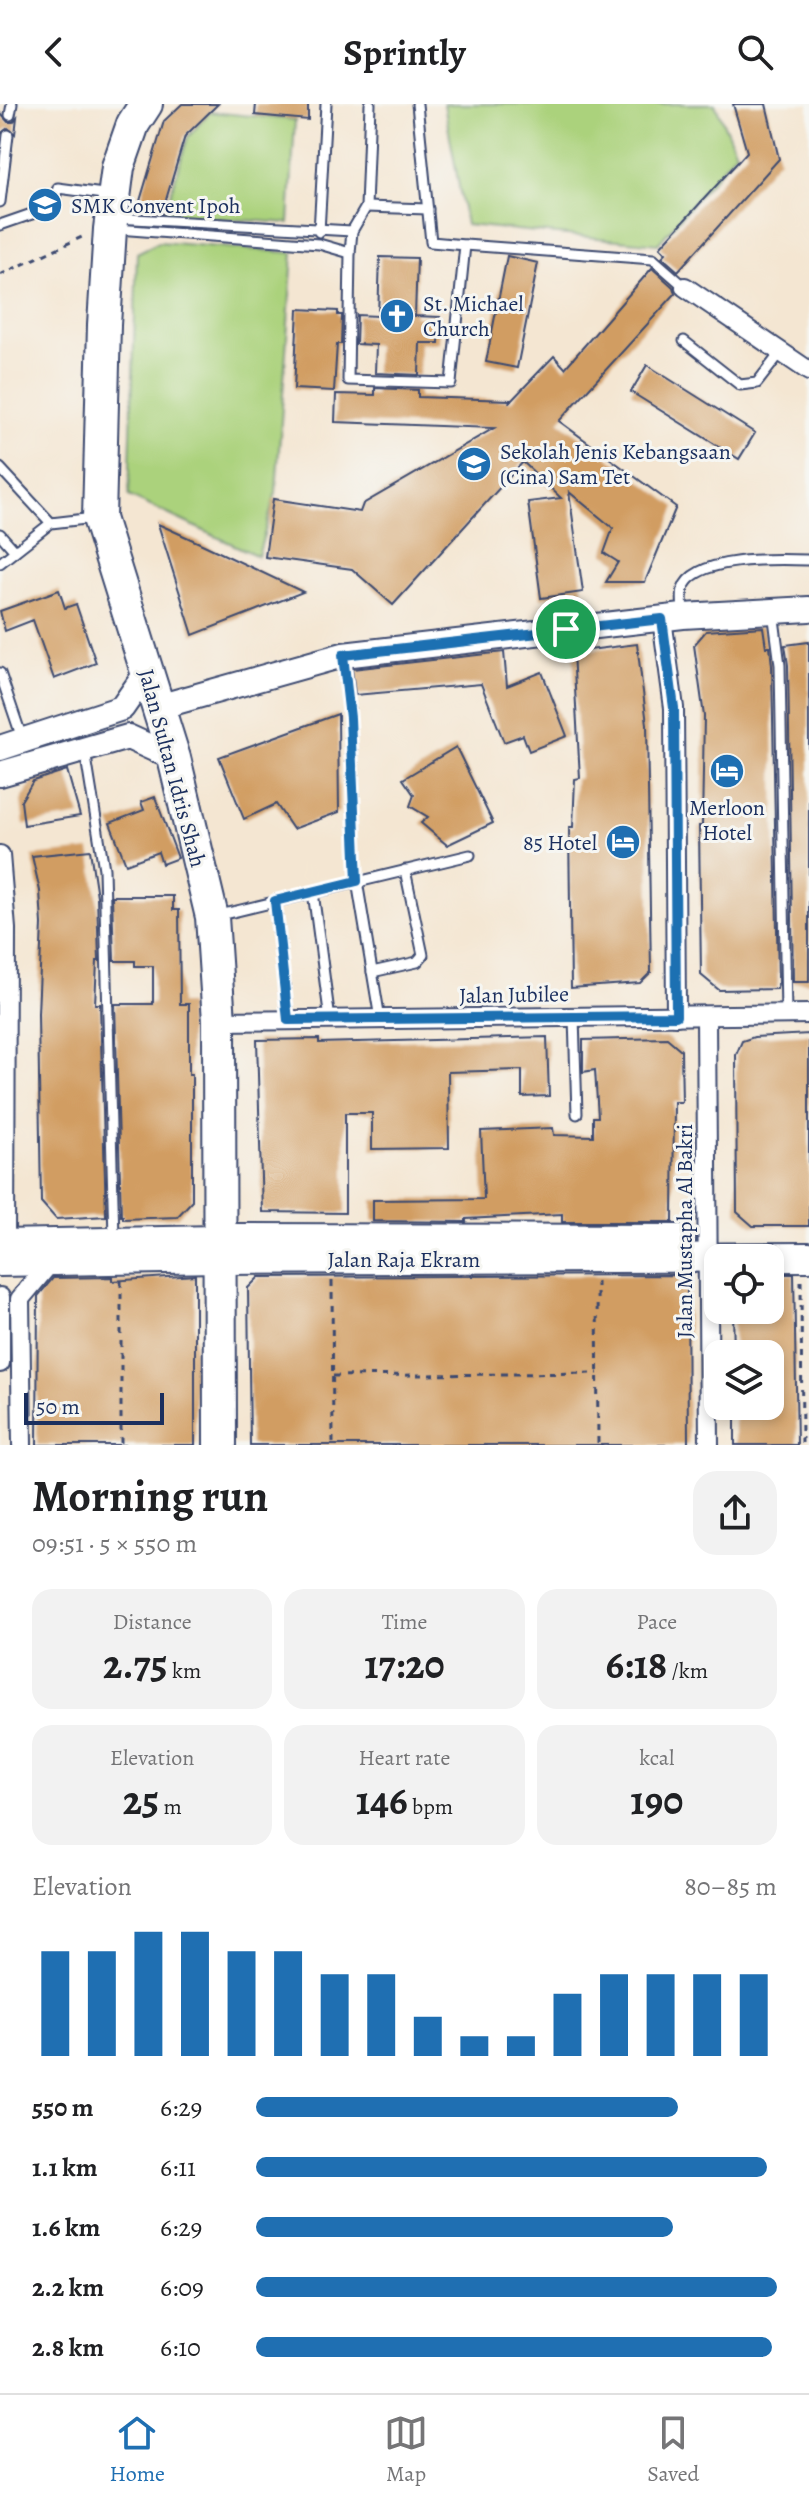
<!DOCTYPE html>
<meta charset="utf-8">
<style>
body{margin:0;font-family:Alegreya,serif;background:#f2f2f2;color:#202124;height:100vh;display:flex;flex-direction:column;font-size:30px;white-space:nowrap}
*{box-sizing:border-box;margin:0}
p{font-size:26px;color:#757577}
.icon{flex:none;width:44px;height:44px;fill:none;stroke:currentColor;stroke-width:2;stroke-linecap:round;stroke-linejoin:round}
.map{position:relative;height:1341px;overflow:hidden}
.panel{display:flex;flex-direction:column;background:#fff;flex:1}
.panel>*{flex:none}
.fabs{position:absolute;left:704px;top:1140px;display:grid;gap:16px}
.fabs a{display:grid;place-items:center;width:80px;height:80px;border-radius:16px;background:#fff;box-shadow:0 4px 12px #0003;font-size:40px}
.scale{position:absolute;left:24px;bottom:20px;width:140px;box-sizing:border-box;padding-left:8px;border:4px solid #1b2f5e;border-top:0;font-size:22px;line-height:28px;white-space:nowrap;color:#1b2f5e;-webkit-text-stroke:6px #f6f6f2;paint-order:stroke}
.pin{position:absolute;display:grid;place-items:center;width:68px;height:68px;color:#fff;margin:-34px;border:4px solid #fff;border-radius:50%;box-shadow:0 2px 8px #0007}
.round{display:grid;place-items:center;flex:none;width:84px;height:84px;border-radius:24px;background:#f2f2f2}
.summary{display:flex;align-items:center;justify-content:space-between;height:136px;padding:0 32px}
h1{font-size:44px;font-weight:600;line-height:60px}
.metrics{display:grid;grid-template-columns:repeat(3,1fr);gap:12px;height:136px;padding:8px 32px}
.metrics div{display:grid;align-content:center;border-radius:20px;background:#f2f2f2;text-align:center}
.metrics b{font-size:40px;font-weight:600}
.metrics small{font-size:22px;font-weight:400}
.metrics p{font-size:22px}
.chart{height:224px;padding:16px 32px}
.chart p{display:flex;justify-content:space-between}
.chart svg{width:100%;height:144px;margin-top:8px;stroke:#1f6fb2;stroke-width:6}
ul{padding:0 32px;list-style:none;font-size:26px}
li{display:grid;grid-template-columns:128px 96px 1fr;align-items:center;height:60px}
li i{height:20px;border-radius:10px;background:#1f6fb2}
header{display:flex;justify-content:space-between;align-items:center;height:104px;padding:0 32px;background:#fff;font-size:36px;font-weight:600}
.menu{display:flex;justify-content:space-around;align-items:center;height:112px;border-top:2px solid #e0e0e0;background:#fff;font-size:22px;color:#757577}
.menu a{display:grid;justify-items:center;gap:4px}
.menu .current{color:#1f6fb2}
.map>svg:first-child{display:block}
.green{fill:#abd27c;stroke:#63806d;stroke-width:2}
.building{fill:#d19d62}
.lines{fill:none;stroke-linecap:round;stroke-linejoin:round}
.lane-casing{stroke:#3c4a6f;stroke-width:13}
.street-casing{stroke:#3c4a6f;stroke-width:22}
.secondary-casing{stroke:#3c4a6f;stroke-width:28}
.primary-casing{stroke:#3c4a6f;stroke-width:32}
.highway-casing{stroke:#3c4a6f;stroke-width:36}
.path{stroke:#3c4a6f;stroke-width:3;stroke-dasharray:6 6;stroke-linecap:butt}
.lane{stroke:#fff;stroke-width:9}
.street{stroke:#fff;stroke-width:18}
.secondary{stroke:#fff;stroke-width:24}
.primary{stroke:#fff;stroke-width:28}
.highway{stroke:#fff;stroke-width:32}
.route-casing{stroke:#fff;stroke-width:16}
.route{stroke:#1f6fb2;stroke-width:10}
.labels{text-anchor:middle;stroke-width:6;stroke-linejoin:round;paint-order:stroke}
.poi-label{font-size:22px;fill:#1b2f5e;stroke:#f6f6f2;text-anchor:start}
.street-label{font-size:22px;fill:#1b2f5e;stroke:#f6f6f2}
</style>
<header><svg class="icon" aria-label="back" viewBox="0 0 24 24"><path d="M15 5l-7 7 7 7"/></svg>Sprintly<svg class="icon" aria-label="search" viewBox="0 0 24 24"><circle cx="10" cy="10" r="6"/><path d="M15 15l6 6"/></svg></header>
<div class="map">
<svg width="809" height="1341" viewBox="0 0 809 1341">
<rect width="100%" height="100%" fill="#f6f6f2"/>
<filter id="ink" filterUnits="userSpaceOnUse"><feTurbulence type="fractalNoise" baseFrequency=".0125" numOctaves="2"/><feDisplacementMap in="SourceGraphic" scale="16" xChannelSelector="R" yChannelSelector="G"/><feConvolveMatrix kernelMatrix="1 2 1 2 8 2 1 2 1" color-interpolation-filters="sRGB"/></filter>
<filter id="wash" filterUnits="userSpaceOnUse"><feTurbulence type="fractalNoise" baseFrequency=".006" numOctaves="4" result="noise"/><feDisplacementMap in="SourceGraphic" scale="32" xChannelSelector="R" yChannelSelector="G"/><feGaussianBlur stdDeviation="1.8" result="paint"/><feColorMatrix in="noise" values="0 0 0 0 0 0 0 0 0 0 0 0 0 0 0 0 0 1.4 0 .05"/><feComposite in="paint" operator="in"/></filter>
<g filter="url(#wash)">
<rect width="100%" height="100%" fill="#f4e6d2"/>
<g class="green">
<path d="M444 0H715L736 48 658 140 466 121Z"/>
<path d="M210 8 295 16 289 119 164 111 188 33Z"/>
<path d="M159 138 293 149 276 388 258 452 129 392 137 149Z"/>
</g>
<g id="blocks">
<g class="building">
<path d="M182 0H218L185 32 162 109 140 97 164 17Z"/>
<path d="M256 0H308V16L255 11Z"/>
<path d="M733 0H766L779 55 678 167 662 153 666 149 660 143 747 48Z"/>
<path d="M0 9 8 18H13L17 13 15 30 8 24 0 30Z"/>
<path d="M507 152 538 159 517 264 486 258Z"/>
<path d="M380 153 417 154 415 212 440 213 439 239H420L419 271 375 269 376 241 356 240 357 211 378 212Z"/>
<path d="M652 164 673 183 675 190 559 317 676 403 645 478H606L618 458 604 449 613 424 569 388 583 488 541 494 528 398 561 394 523 358 393 501 352 465 265 453 273 395 360 408 363 400 494 324 335 318 336 290 375 291V284L418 286V293L510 296 509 299 554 252 565 264Z"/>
<path d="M298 205 338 207V211H342L341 240H337L334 287 294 285Z"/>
<path d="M647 261 755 329 739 355 631 288Z"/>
<path d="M158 420 204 441 303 488 193 531Z"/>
<path d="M59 486 65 504 76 500 96 559 54 575 33 516 5 527 0 507Z"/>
<path d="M763 523 766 543H770L772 562 778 879 777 885 719 886 701 871 699 722H702L704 612 694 541 706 527Z"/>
<path d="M809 538V878H793L788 561 785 541Z"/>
<path d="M637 540 647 620 651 868 640 879 571 884 569 723H573L575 675 580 674 573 548Z"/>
<path d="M504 548 507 582 542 568 567 632 529 647 523 631 504 638 481 580 355 591 352 565Z"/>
<path d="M338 610 339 708 293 725 276 700 244 715 219 653Z"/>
<path d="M456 643 493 719 447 741 421 719 428 713 410 702 414 691 403 675Z"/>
<path d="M67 666 80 712 24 721 21 697 33 677Z"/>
<path d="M155 693 178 754 162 760 158 748 126 760 110 719 144 706 141 698Z"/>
<path d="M90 746 97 792 99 857H97L95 900H100L106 1112 56 1115 41 1098 38 910 42 820 40 787 32 752Z"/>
<path d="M112 792H173V806H179L180 900H189V970H192V1097L177 1113 123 1115V1112H121L115 900H153V862H135V857H114Z"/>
<path d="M809 930V1122H753L737 1108 736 951 742 937 754 933Z"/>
<path d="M547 933 549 992 522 993V966L448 968 449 1044 372 1045V1009H345V1109L262 1108 257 936 319 935V939Z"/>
<path d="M667 934 681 946 682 998H674L673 1118H562V1110L466 1115V1118L373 1117V1096L484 1095 481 1027 553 1024 554 1031 593 1032V1013H598L595 966 583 968V936Z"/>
<path d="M770 1170H794L797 1341H735V1302H770V1250H734L733 1206H770Z"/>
<path d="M195 1171V1341H37L38 1192 53 1174 112 1173V1177Z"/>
<path d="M678 1171 687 1180 688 1341H250L248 1184 259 1173Z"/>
</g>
</g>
</g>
<g filter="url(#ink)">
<use href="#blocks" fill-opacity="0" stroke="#3c4a6f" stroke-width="2"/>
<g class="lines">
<g class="lane-casing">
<g id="lane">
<path d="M370 0 366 103 352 127 350 149 348 276 451 279 465 141 431 138 417 0"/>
<path d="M10 11 12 0"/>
<path d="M0 98 8 31"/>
<path d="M366 103 428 105"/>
<path d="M116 114 352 127"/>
<path d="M0 121 52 103 58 84 111 91"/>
<path d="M117 125 319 140 350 149"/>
<path d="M319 128 326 0"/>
<path d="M465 141 653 155 685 183"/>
<path d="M684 237 740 281 757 279 781 248"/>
<path d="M0 364 51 419"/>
<path d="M0 430 15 447"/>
<path d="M0 459 51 419 94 414"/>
<path d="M773 507 780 561 786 911"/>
<path d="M683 511C683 503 681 492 683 485 694 451 781 455 809 456"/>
<path d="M343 551 350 614 357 777 380 915"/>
<path d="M0 569 22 634"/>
<path d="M85 647 104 765 114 1134"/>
<path d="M313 788 330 916"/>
<path d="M275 797 288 916"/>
<path d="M216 812 470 751"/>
<path d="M372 868 417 858 423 851 405 766"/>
<path d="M574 913 577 1010"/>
</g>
</g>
<g class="street-casing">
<g id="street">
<path d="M685 183 809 267"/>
<path d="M662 515 674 604 676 912"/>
<path d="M0 751 6 825 5 1149"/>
<path d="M706 912 709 1341"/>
<path d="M219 917 809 910"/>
<path d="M0 1193V1259"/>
<path d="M22 1341 20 1195 51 1158"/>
</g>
</g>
<g class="secondary-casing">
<g id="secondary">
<path d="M158 603 343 551 683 512 809 505"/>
<path d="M0 644 122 604 147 568"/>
<path d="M0 670 128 633 174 654"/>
<path d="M0 1138 218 1134"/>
<path d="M0 1160 218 1156"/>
</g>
</g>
<g class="primary-casing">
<g id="primary">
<path d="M218 1134 681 1135"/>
<path d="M218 1156 809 1153"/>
</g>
</g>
<g class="highway-casing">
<path id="highway" d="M146 0 133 20 118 63 110 125 104 221 99 414 174 654 212 813 219 917 220 1341"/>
</g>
<g class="path">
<path d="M0 171 84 132"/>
<path d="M121 1177V1341"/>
<path d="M332 1177 333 1341"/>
<path d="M597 1177 598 1341"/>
<path d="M801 1177 802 1341"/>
<path d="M333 1272 598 1269"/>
</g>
<use href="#lane" class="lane"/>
<use href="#street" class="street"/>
<use href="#secondary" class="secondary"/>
<use href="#primary" class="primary"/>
<use href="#highway" class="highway"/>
</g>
</g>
<g class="lines" filter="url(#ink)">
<g class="route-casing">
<path id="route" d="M662 515 674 604 676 912 288 916 275 797 357 777 350 614 343 551Z"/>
</g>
<use href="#route" class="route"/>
</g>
<defs>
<g id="school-disc" transform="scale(1.8)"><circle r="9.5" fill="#1f6fb2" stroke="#f6f6f2"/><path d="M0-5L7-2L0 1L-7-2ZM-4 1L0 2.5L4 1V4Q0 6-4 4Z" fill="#fff"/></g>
<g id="church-disc" transform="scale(1.8)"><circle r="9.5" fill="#1f6fb2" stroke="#f6f6f2"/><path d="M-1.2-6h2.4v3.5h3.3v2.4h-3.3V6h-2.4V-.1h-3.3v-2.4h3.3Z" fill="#fff"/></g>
<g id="hotel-disc" transform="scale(1.8)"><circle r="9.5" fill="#1f6fb2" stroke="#f6f6f2"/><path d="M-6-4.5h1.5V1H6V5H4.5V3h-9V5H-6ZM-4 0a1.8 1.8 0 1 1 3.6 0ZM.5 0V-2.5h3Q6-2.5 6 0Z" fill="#fff"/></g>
</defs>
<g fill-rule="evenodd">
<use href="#school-disc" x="45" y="101"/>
<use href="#church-disc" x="397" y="212"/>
<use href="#school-disc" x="474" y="360"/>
<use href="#hotel-disc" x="727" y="667"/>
<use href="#hotel-disc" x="623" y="738"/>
</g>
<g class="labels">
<g class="poi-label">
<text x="71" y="109">SMK Convent Ipoh</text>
<text x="423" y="207">St. Michael<tspan x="423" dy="25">Church</tspan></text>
<text x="500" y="355">Sekolah Jenis Kebangsaan<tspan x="500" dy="25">(Cina) Sam Tet</tspan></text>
<text x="727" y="711" text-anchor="middle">Merloon<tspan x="727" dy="25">Hotel</tspan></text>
<text x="597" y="746" text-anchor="end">85 Hotel</text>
</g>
<g class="street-label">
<text transform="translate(173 664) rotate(75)" y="8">Jalan Sultan Idris Shah</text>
<text transform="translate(514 890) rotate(-1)" y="8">Jalan Jubilee</text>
<text transform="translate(684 1127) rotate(-90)" y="8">Jalan Mustapha Al Bakri</text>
<text x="404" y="1163">Jalan Raja Ekram</text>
</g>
</g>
</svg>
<div class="fabs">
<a><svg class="icon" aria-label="locate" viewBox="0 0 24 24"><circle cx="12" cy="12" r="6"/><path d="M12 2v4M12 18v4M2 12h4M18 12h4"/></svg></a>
<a><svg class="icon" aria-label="layers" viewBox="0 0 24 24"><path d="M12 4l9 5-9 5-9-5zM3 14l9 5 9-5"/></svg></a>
</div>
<div class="scale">50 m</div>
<div class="pin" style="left:566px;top:525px;background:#1e9e55"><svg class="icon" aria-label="arrive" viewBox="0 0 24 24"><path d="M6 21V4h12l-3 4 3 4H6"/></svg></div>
</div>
<section class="panel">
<div class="summary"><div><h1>Morning run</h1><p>09:51 · 5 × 550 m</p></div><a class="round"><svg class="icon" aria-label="share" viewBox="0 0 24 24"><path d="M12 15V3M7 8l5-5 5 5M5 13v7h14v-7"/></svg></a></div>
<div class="metrics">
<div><p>Distance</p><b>2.75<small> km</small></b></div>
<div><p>Time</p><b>17:20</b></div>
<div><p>Pace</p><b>6:18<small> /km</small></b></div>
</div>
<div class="metrics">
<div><p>Elevation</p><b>25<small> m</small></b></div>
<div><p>Heart rate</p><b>146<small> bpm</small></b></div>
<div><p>kcal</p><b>190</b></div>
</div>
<div class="chart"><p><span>Elevation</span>80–85 m</p>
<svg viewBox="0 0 160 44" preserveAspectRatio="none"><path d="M5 44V12M15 44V12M25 44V6M35 44V6M45 44V12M55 44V12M65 44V19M75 44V19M85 44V32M95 44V38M105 44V38M115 44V25M125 44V19M135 44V19M145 44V19M155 44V19"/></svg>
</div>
<ul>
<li><b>550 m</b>6:29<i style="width:81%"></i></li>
<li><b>1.1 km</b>6:11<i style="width:98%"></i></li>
<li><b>1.6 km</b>6:29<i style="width:80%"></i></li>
<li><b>2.2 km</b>6:09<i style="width:100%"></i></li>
<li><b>2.8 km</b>6:10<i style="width:99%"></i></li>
</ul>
</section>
<nav class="menu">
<a class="current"><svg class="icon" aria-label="home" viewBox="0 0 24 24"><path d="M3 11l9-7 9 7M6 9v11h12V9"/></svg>Home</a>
<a><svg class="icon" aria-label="map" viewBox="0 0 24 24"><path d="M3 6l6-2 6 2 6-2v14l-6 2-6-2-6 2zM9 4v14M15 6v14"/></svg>Map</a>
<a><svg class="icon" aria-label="saved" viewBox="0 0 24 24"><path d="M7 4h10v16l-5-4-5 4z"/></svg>Saved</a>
</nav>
